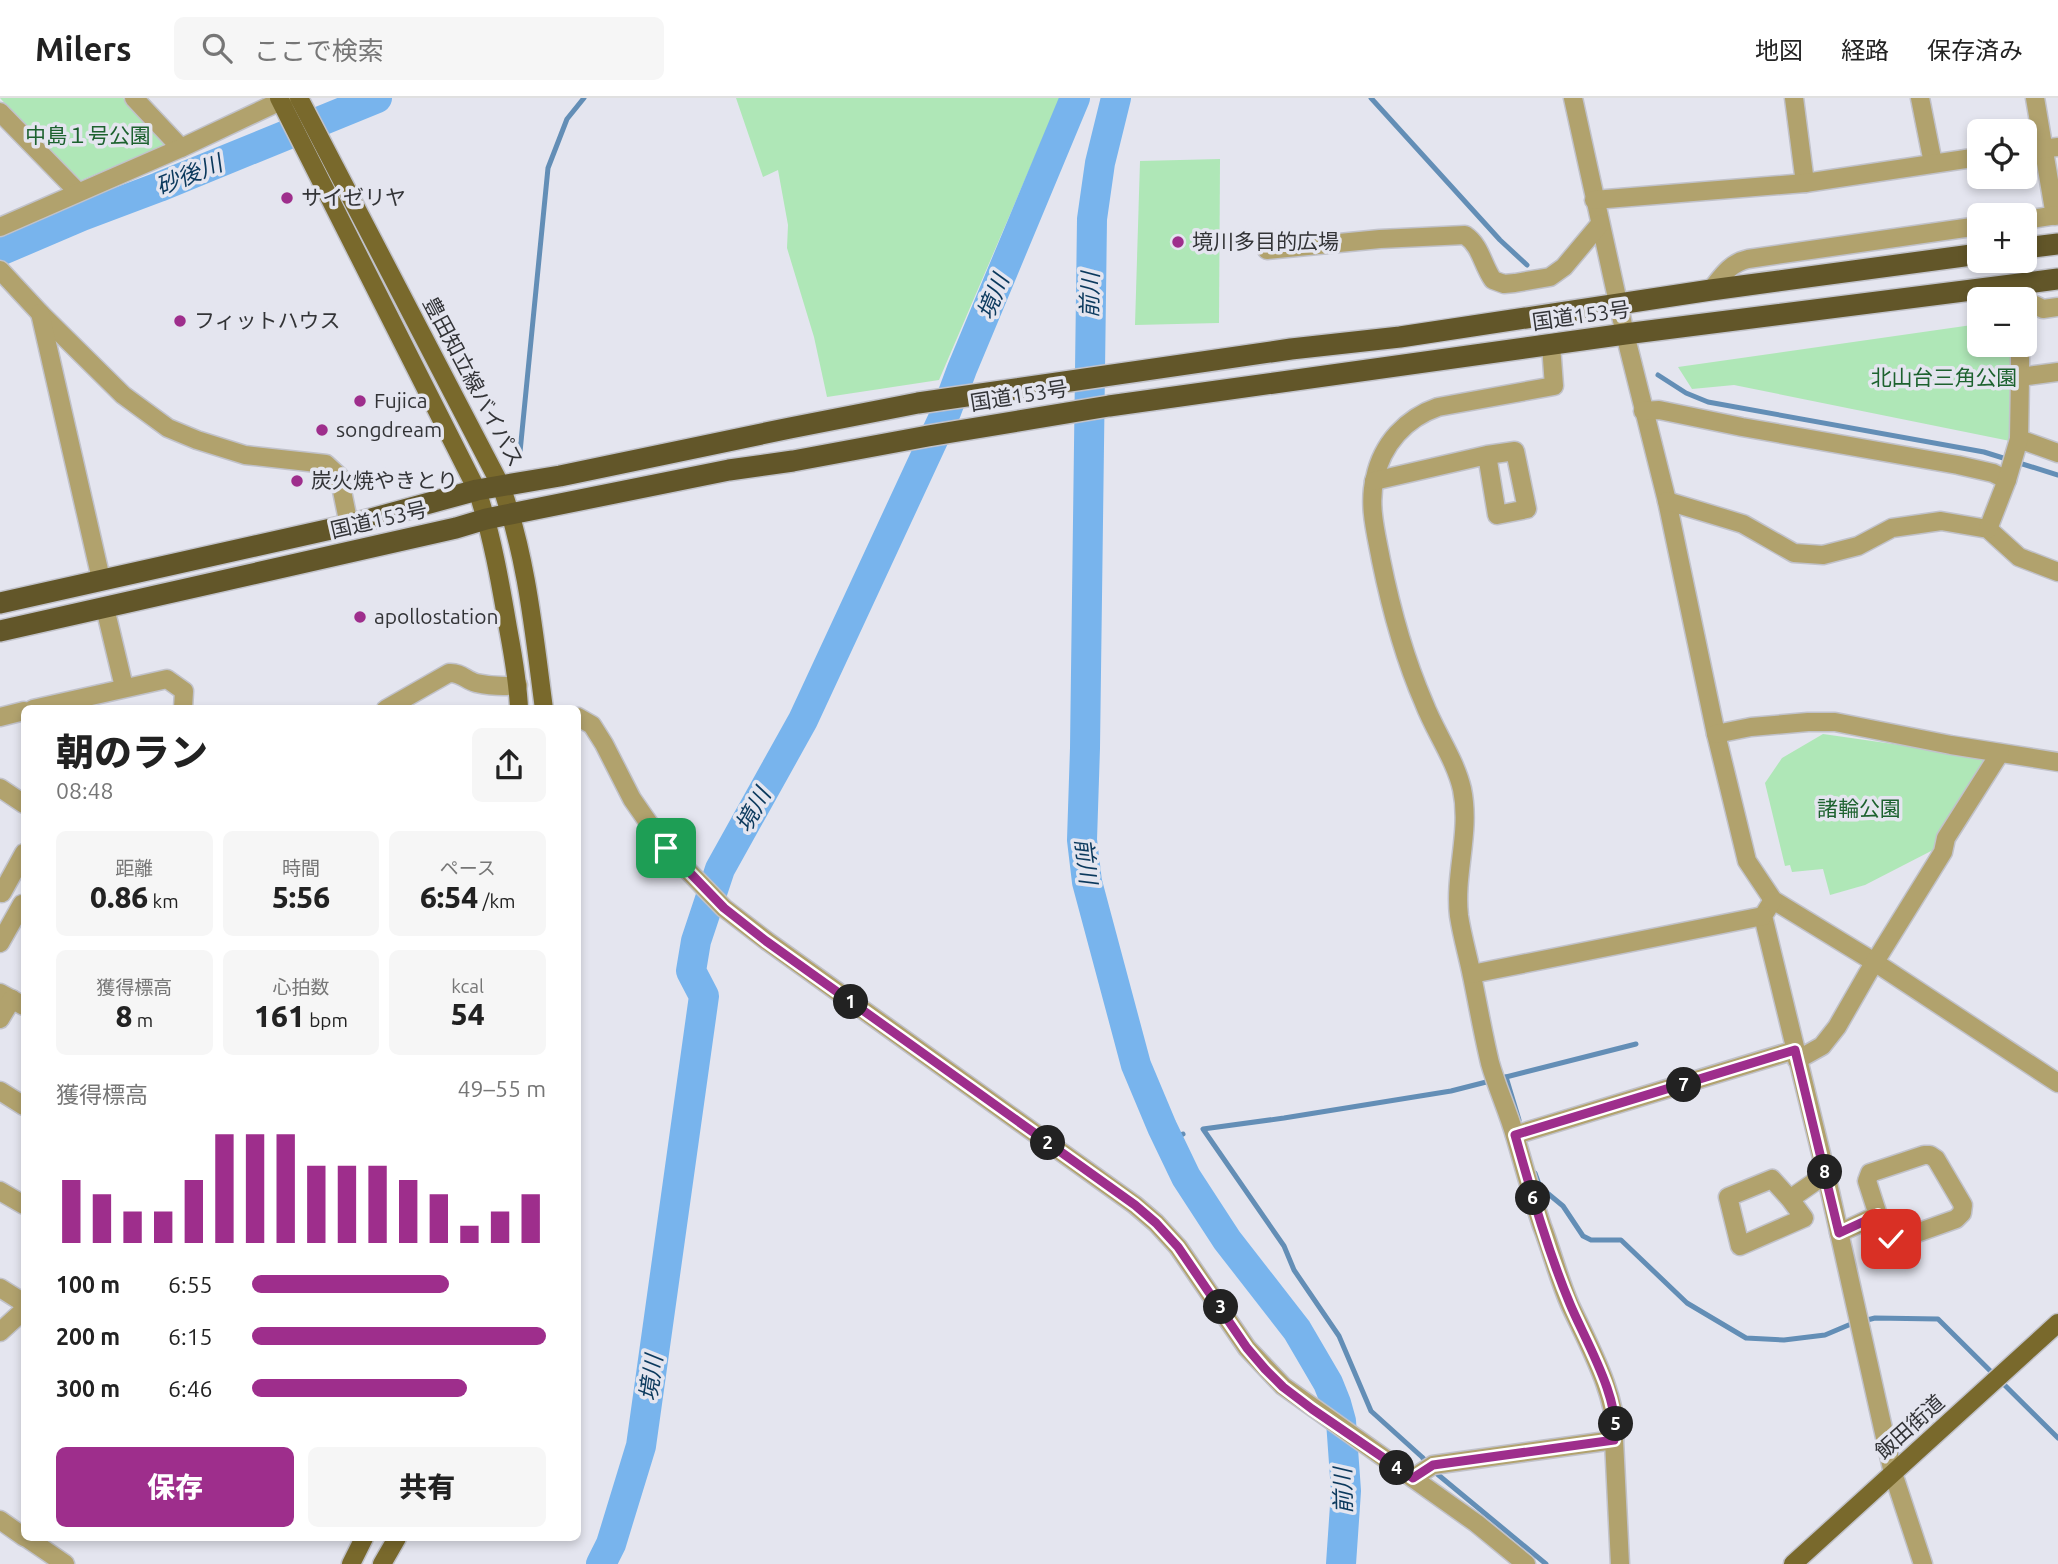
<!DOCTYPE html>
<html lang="ja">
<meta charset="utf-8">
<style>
body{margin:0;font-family:Ubuntu,"Noto Sans JP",sans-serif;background:#f6f6f6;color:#222;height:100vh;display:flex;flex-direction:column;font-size:26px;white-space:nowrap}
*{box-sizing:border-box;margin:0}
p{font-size:23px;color:#767676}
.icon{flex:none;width:38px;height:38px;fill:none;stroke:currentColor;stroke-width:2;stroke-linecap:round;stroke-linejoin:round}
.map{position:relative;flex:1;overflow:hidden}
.sheet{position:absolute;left:21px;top:607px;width:560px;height:836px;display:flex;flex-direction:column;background:#fff;border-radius:10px;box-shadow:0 4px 10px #0003}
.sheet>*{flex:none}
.controls{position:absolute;left:1967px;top:21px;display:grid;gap:14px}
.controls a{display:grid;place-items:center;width:70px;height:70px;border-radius:10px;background:#fff;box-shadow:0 4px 10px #0003;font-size:35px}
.pin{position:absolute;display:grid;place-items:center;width:60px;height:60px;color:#fff;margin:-30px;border-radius:14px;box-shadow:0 4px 10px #0006}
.km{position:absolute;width:35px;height:35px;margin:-18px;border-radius:50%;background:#222;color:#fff;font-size:19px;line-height:35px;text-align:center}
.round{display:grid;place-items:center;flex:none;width:74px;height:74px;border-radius:10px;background:#f6f6f6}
.summary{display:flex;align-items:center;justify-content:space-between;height:119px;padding:0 35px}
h1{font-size:38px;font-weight:800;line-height:52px}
.figures{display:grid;grid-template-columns:repeat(3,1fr);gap:10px;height:119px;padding:7px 35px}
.figures div{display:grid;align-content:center;border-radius:10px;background:#f6f6f6;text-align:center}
.figures b{font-size:30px;font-weight:800}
.figures small{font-size:19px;font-weight:400}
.figures p{font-size:19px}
.chart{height:196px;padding:14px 35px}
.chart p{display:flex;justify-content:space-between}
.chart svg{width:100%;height:126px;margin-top:7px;stroke:#9e2e8c;stroke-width:6}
.button{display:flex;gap:14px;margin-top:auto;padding:14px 35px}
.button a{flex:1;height:80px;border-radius:10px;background:#9e2e8c;color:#fff;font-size:28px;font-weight:800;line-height:80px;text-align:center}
.button a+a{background:#f6f6f6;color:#222}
ul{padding:0 35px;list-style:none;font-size:23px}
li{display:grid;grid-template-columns:112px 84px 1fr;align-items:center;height:52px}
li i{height:18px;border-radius:9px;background:#9e2e8c}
header{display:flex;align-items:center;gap:42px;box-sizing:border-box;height:98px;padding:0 35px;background:#fff;border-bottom:2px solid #e0e0e0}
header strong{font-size:33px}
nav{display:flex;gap:38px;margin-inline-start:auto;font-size:24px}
.search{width:490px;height:63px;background:#f6f6f6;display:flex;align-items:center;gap:18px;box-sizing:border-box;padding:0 24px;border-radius:10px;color:#767676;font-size:26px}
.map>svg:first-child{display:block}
.green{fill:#afe7b7}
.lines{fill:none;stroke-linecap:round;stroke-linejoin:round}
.stream{stroke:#638eb6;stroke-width:5}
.river{stroke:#78b4ed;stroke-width:30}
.minor-casing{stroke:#c1c2ca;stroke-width:21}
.major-casing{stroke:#c1c2ca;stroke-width:21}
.highway-casing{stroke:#c1c2ca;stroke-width:24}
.minor{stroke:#b1a26d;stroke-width:18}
.major{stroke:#79692c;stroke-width:18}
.highway{stroke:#625629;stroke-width:21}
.route-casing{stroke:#fff;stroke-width:14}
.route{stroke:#9e2e8c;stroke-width:9}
.poi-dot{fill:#9e2e8c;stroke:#e4e5ef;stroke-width:2.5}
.labels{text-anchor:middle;stroke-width:7;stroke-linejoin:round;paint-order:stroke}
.park-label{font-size:21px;fill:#1d622f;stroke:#e4e5ef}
.poi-label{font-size:21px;fill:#333437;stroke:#e4e5ef;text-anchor:start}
.street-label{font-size:21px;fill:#333437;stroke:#e4e5ef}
.water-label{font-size:23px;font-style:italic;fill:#0b395d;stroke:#e4e5ef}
</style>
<header>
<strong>Milers</strong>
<div class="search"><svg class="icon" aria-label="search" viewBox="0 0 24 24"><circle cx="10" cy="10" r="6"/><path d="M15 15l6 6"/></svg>ここで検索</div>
<nav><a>地図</a><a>経路</a><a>保存済み</a></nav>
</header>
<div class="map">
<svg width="2058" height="1466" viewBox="0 0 2058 1466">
<rect width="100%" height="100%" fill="#e4e5ef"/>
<g class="green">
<path d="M0 0H123L168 46 77 84Z"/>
<path d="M736 0H1060L939 282 827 299 814 239 787 150 788 127 778 72 763 79Z"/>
<path d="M1220 61 1219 225 1135 227 1140 63Z"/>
<path d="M1979 226V247H2011L2010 343 1734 287 1692 291 1678 269Z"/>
<path d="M1823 636 1991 660 1935 751 1865 787 1830 797 1823 771 1792 774 1790 767 1785 768 1765 685 1782 660Z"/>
</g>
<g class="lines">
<g class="stream">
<path d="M1371 0 1500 142 1527 167"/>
<path d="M1658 277 1686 295 1708 304 1984 354 2058 377"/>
<path d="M520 354 548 70 567 21 584 0"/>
<path d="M1506 979 1519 1022"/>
<path d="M1169 1043 1183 1036"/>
<path d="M1535 1075 1540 1089 1563 1108 1583 1138 1591 1142H1621L1687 1205 1746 1240 1784 1242 1825 1237 1851 1226 1875 1220 1938 1221 2058 1340"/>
<path d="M1546 1466 1436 1375 1422 1359 1371 1313 1339 1238 1294 1172 1284 1148 1203 1031 1284 1020 1451 993 1636 946"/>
</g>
<g class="river">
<path d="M1116 0 1100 65 1092 121 1085 650 1082 742 1087 784 1136 967 1162 1029 1186 1079 1227 1142 1297 1232 1328 1285 1336 1305 1341 1323 1346 1393 1341 1466"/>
<path d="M0 153 82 118 159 89 377 0"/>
<path d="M601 1466 611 1446 641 1348 704 898 691 873 696 843 720 771 803 622 946 314 962 271 1075 0"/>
</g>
<g class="minor-casing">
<g id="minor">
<path d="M134 0 181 50"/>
<path d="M1573 0 1625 236 1667 403 1716 636 1747 763 1773 802 1876 865 2058 985"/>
<path d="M1794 0 1805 85"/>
<path d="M1920 0 1933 65"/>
<path d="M2035 0 2055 118"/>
<path d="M0 14 78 94"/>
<path d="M2025 53 2058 49"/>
<path d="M1594 102 1805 85 1979 59"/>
<path d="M2025 122 2058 117"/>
<path d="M0 129 181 50 287 0"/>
<path d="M1267 152 1380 141 1465 137C1481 148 1482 166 1493 182L1504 186 1515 185 1550 179 1564 169 1600 126"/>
<path d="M0 172 40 215 123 297 168 330 197 342 245 357 326 366 339 378 349 427"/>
<path d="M1711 192C1722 178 1730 165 1748 161L1979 128"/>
<path d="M2025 202 2043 211 2058 209"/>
<path d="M40 215 101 481"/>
<path d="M1551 247 1554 288 1438 309C1406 320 1382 346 1375 380 1368 407 1376 435 1381 462 1391 511 1404 559 1424 605 1435 634 1455 661 1462 691 1471 734 1454 776 1459 818 1462 838 1468 858 1472 878 1478 907 1483 936 1490 965 1497 990 1508 1013 1515 1038 1524 1068 1532 1099 1542 1128 1552 1154 1559 1182 1570 1207 1586 1242 1621 1304 1614 1342L1620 1466"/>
<path d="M2020 279V247"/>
<path d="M1643 313 1659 312 1742 329 1958 367 1993 375 2007 382"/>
<path d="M2019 341 2058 355"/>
<path d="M1374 383 1487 357 1515 353 1527 411 1497 417 1487 357"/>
<path d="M1667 403 1743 426 1794 455 1823 457 1858 448 1892 430 1941 423 1988 431 2019 459 2058 474"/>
<path d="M1988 431 2007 382 2019 341 2020 279 2058 274"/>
<path d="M105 510 124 589"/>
<path d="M33 611 167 581 184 593 183 611"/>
<path d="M386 611 449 575C460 574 466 582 476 585 490 588 504 589 518 587"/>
<path d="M0 619 24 613"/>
<path d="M578 619 592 627 604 646 632 701 666 750 724 810 767 843 1135 1107 1156 1125 1178 1149 1247 1250 1283 1288 1476 1425 1526 1466"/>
<path d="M1716 636 1751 629 1808 624H1835L1951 647 2058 664"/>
<path d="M0 690 24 706"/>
<path d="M2 795 24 755"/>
<path d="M1773 802 1763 818 1826 1076 1893 1375 1923 1466"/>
<path d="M0 845 22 806"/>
<path d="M1472 876 1763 818"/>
<path d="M0 895 24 908"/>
<path d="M0 921 12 901"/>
<path d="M1797 962 1822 948 1837 929 1868 875 1943 754 1946 740 2000 655"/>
<path d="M0 993 24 1008"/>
<path d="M1515 1037 1795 952"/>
<path d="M0 1093 24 1107"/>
<path d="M1790 1101 1804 1120 1740 1148 1728 1099 1772 1081 1790 1101 1826 1076"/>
<path d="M1839 1135 1878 1117 1867 1083 1870 1075 1924 1057H1930L1936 1061 1963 1107 1962 1115 1956 1121 1897 1142 1891 1141 1886 1137 1878 1117"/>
<path d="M0 1190 24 1205"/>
<path d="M0 1234 24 1212"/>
<path d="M1413 1380 1433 1367 1614 1342"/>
<path d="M0 1422 24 1439"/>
<path d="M27 1440 65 1466"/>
</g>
</g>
<g class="major-casing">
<g id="major">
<path d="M279 0 477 392C492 437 500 483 508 530 513 557 518 583 519 611"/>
<path d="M299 0 501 388C527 459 534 536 544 611"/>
<path d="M351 1466 364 1440"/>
<path d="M382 1466 397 1440"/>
<path d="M1793 1466 2058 1225"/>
</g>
</g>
<g class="highway-casing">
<g id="highway">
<path d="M2025 150 2058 146"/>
<path d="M0 505 349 427 477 392 560 378 790 330 918 305 1291 251 1400 239 1711 192 1979 156"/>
<path d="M0 533 456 430 486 421 729 372 793 363 928 338 1109 308 1625 236 2058 181"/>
</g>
</g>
<use href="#minor" class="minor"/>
<use href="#major" class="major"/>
<use href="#highway" class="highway"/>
</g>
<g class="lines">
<g class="route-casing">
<path id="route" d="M666 750 724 810 766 843 1135 1107 1156 1125 1178 1149 1247 1250 1265 1271 1283 1289 1312 1311 1413 1380 1433 1367 1614 1342C1622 1303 1585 1242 1570 1206 1547 1151 1531 1093 1515 1037L1795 952 1839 1135 1878 1117 1886 1137 1891 1141"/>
</g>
<use href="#route" class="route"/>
</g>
<g class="poi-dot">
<circle cx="287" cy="100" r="7"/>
<circle cx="1178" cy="144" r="7"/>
<circle cx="180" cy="223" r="7"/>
<circle cx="360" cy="303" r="7"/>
<circle cx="322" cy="332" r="7"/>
<circle cx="297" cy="383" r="7"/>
<circle cx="360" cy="519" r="7"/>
</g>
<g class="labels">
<g class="park-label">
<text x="88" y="45">中島１号公園</text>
<text x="1944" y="287">北山台三角公園</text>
<text x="1859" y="718">諸輪公園</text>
</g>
<g class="poi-label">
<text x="301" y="107">サイゼリヤ</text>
<text x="1192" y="151">境川多目的広場</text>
<text x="194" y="230">フィットハウス</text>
<text x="374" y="310">Fujica</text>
<text x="336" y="339">songdream</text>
<text x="311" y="390">炭火焼やきとり</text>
<text x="374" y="526">apollostation</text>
</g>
<g class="street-label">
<text transform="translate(1581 218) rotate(-8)" y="7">国道153号</text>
<text transform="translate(473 284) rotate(62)" y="7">豊田知立線バイパス</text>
<text transform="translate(1019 298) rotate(-9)" y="7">国道153号</text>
<text transform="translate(379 422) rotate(-13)" y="7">国道153号</text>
<text transform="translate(1910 1329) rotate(-42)" y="7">飯田街道</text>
</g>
<g class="water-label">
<text transform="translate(189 77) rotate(-22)" y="8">砂後川</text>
<text transform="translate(1090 197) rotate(-89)" y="8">前川</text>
<text transform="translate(993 199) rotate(-68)" y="8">境川</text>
<text transform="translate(753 712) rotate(-61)" y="8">境川</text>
<text transform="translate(1086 763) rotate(83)" y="8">前川</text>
<text transform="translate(651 1280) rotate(-82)" y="8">境川</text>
<text transform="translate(1343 1393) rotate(-91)" y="8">前川</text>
</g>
</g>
</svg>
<div class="controls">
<a><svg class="icon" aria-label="locate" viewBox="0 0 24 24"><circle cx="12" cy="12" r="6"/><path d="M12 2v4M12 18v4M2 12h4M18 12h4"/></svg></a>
<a>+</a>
<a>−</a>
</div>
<div class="pin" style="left:666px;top:750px;background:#1e9e55"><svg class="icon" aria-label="arrive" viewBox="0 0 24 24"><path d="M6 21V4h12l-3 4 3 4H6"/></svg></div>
<div class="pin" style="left:1891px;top:1141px;background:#d93025"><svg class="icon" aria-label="check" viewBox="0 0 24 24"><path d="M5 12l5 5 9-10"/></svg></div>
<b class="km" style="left:851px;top:904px">1</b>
<b class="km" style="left:1048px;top:1045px">2</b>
<b class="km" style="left:1221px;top:1209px">3</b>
<b class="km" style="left:1397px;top:1370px">4</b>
<b class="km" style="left:1616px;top:1326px">5</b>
<b class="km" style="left:1533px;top:1100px">6</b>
<b class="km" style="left:1684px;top:987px">7</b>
<b class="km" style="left:1825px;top:1074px">8</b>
<section class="sheet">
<div class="summary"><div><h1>朝のラン</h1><p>08:48</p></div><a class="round"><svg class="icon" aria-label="share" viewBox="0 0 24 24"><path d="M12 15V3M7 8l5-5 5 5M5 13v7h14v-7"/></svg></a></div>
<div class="figures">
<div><p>距離</p><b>0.86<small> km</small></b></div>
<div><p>時間</p><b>5:56</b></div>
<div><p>ペース</p><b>6:54<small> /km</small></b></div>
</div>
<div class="figures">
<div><p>獲得標高</p><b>8<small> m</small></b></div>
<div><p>心拍数</p><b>161<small> bpm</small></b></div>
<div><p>kcal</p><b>54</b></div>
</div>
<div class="chart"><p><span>獲得標高</span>49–55 m</p>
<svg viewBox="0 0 160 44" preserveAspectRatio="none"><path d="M5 44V22M15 44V27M25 44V33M35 44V33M45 44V22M55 44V6M65 44V6M75 44V6M85 44V17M95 44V17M105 44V17M115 44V22M125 44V27M135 44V38M145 44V33M155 44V27"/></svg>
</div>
<ul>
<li><b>100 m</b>6:55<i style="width:67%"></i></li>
<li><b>200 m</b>6:15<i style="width:100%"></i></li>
<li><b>300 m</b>6:46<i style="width:73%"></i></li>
</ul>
<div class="button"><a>保存</a><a>共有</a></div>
</section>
</div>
